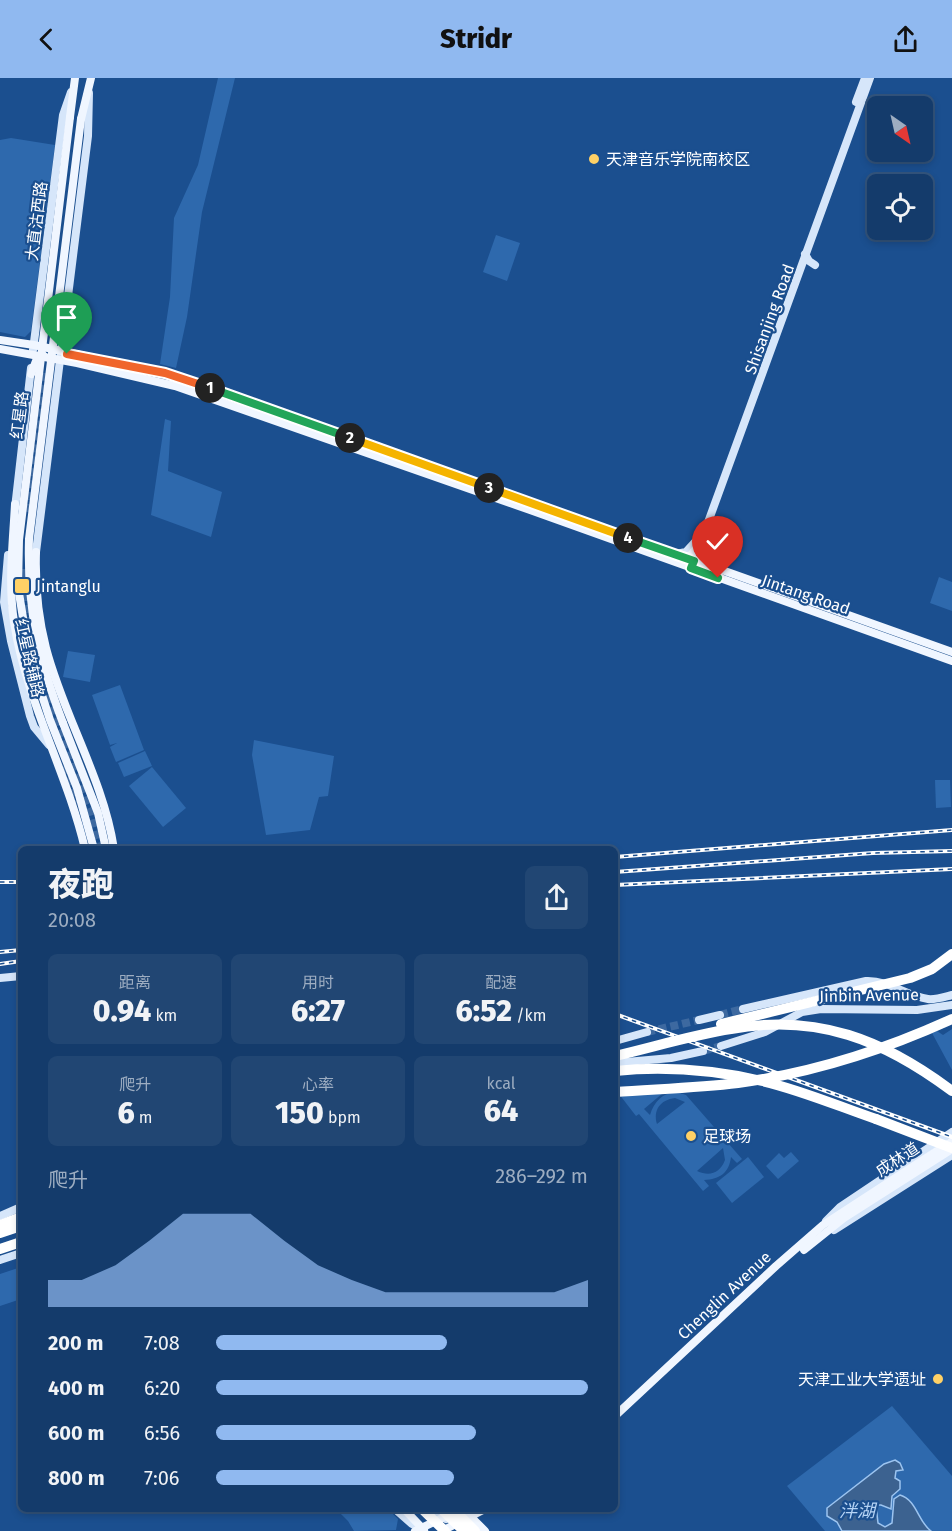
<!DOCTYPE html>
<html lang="zh">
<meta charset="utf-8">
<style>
body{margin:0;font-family:"Fira Sans","Noto Sans SC",sans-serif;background:#214673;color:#f1f3f6;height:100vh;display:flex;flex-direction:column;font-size:22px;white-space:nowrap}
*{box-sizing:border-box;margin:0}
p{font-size:20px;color:#9dadc1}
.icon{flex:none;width:33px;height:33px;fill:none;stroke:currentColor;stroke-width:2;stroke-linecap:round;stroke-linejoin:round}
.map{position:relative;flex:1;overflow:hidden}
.drawer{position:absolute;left:18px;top:768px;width:600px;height:666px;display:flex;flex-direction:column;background:#143b6b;border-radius:9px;box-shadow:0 3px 9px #0003,0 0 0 2px #33557e}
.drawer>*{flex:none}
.needle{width:39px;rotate:146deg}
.controls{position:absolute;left:867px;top:18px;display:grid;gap:12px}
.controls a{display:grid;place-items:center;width:66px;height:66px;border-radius:9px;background:#143b6b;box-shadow:0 3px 9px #0003,0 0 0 2px #33557e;font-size:30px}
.pin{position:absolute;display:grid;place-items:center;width:51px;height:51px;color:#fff;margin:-62px -26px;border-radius:50% 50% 50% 0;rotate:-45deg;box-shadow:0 0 6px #0007}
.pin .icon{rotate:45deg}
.km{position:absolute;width:30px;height:30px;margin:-15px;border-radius:50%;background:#222;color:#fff;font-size:16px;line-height:30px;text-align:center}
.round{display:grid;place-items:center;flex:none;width:63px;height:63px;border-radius:9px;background:#214673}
.overview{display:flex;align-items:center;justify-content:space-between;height:102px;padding:0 30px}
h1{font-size:33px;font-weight:800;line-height:45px}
.figures{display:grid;grid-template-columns:repeat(3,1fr);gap:9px;height:102px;padding:6px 30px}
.figures div{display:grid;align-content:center;border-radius:9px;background:#214673;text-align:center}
.figures b{font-size:30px;font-weight:800}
.figures small{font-size:16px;font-weight:400}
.figures p{font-size:16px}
.chart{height:168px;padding:12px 30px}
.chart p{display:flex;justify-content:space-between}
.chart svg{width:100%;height:108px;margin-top:6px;fill:#90b9f0;opacity:.7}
ul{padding:0 30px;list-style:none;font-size:20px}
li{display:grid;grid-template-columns:96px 72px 1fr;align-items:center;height:45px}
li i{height:15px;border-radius:8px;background:#90b9f0}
header{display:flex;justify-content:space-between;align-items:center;height:78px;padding:0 30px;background:#90b9f0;color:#111;font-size:27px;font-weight:800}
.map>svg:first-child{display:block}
.green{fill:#2e69ad;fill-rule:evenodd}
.water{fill:#3c6290;stroke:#9cc4f0;stroke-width:1.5}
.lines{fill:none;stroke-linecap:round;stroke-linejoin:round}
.secondary-tunnel{stroke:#3d69a0;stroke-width:8;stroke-dasharray:8 4;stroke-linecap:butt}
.secondary{stroke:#d6e6fa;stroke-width:8}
.primary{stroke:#f0f6ff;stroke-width:8}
.highway{stroke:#fff;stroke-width:10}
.rail-casing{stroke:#fff;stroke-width:4}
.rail{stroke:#1b4f8f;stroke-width:1.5;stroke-dasharray:4.5;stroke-linecap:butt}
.primary-bridge{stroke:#f0f6ff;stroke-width:8}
.highway-bridge{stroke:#fff;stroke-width:10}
.split-1-casing{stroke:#fff;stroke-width:12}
.split-2-casing{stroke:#fff;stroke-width:12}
.split-3-casing{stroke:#fff;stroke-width:12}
.split-4-casing{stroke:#fff;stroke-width:12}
.split-5-casing{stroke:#fff;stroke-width:12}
.split-1{stroke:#f0652b;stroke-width:8}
.split-2{stroke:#22a559;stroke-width:8}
.split-3{stroke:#f5b400;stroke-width:8}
.split-4{stroke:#f5b400;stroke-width:8}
.split-5{stroke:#22a559;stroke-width:8}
.poi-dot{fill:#ffd166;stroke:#1b4f8f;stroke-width:2}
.labels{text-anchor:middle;stroke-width:4.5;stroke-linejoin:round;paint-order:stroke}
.poi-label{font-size:16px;fill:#fff;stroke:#1b4f8f;text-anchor:start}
.street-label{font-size:16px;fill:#fff;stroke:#1b4f8f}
.water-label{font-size:18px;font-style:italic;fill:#b5d3f5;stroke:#1b4f8f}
</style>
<header><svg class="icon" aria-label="back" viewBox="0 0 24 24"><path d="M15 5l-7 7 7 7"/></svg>Stridr<svg class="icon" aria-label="share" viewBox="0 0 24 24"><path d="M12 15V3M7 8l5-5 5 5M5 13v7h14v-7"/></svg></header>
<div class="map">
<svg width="952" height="1453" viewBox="0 0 952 1453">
<rect width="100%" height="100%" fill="#1b4f8f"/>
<g class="green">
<path d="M218 0H235L202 134 187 239 176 290 160 286 170 219 174 140 198 87Z"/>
<path d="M11 60 55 67 31 253 25 259 0 254V62Z"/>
<path d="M496 157 520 165 507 203 483 194Z"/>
<path d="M165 341 171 343 168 393 222 414 211 459 151 437Z"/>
<path d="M939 499 952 504V533L930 525Z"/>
<path d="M68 573 95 577 90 604 63 599Z"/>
<path d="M120 607 144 672 116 684 110 669 117 665 110 667 92 617Z"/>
<path d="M254 662 334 678 328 718 319 719 310 752 266 757 252 677Z"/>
<path d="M145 673 152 688 124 699 118 685Z"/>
<path d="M152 689 186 730 163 749 129 708Z"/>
<path d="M935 702H950L951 729 936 730Z"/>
<path d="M952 951V992L932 955 937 953 943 957Z"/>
<path d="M663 1015 644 1031 650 1037C655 1020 668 1010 686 1017L742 1081 737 1085 731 1079C729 1095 720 1101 704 1102L709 1108 703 1113 639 1036 636 1038 619 1016ZM675 1020 685 1024 657 1046C653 1032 660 1022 675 1020ZM723 1070 725 1082C720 1095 710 1099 697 1093Z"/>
<path d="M791 1074 799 1083 778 1101 766 1088 779 1075 784 1080Z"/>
<path d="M748 1079 764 1099 732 1125 716 1105Z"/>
<path d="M21 1189V1221L0 1228V1196Z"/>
<path d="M892 1328 952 1398V1453H825L787 1408Z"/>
<path d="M336 1431H388L398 1441 396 1452 354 1453 348 1443Z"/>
</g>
<path class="water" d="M895 1382 900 1385 903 1392 896 1393 895 1400 900 1403V1411L892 1418 891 1431 881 1427H876L878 1445 885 1449 892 1445 894 1421 900 1417C917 1422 918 1444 931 1453H842L837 1444 827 1438V1430L884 1386Z"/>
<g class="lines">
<g class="secondary-tunnel">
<path d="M28 434 44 293"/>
<path d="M26 491 27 541 40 598"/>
<path d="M46 618 91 731 101 767"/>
<path d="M62 689 78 725"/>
<path d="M720 937 743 931"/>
<path d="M647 954 699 942"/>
<path d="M703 973 721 968"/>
</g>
<g class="secondary">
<path d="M856 24 865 0"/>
<path d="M805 176 809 183 815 187"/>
<path d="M33 272 63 37 71 14"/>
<path d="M15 430 31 290"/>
<path d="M699 469 870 0"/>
<path d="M36 474 88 58 89 15"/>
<path d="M676 476 686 474 696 463"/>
<path d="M8 477 4 524 11 563 30 638 34 649 49 667"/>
<path d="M0 900 21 898"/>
<path d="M743 931 866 903C889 902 906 918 928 921 935 922 944 919 952 917"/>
<path d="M699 942 720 937"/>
<path d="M615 963 647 954"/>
<path d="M721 968 765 954 802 934 821 931 917 932 952 927"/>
<path d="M615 985 671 980 703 973"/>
<path d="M0 1138 21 1129"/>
<path d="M826 1143 840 1129 952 1054"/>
<path d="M834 1152 952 1077"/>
<path d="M0 1182 21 1175"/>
<path d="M395 1431 412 1446 420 1450"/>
<path d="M433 1431 446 1441"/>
</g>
<g class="primary">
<path d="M70 39 75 0"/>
<path d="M81 41 91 0"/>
<path d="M0 262 34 267 177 298 952 574"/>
<path d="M0 271 77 285 175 308 530 432 952 583"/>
<path d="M31 296 36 283 44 278"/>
<path d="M36 474C35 507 38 539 46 570 64 639 103 700 114 771"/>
<path d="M683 482 691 477 701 464"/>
<path d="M63 645 98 735 106 771"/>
<path d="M804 1172 844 1140 952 1071"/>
<path d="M615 1338 776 1188 823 1147 952 1063"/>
<path d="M404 1431 424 1452"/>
<path d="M468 1436 485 1453"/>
<path d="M415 1453 461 1431"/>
<path d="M442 1453 485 1431"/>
</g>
<g class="highway">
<path d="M615 993C664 988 714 992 762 1003 801 1012 838 1028 876 1041"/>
<path d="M0 1147 21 1139"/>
<path d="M0 1155 21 1148"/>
<path d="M0 1171 21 1164"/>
</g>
<g class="rail-casing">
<g id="rail">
<path d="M615 779 952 752"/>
<path d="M615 794 873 775 952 773"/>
<path d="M0 804H21"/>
<path d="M615 807 952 791"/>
<path d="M0 874 21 872"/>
<path d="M0 886 21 883"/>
<path d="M615 936 952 1059"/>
</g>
</g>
<use href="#rail" class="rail"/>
<g class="primary-bridge">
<path d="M70 39 19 462 18 509 29 577 50 642 77 710 94 771"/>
<path d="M15 426C13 465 8 505 14 544 26 623 67 694 85 771"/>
<path d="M63 645C38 580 27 531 29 461L81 41"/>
</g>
<g class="highway-bridge">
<path d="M721 946 910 900 932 891 952 876"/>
<path d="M615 978C654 969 692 957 731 951 817 935 884 962 952 1013"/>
<path d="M615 1014C656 1011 697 1010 738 1005 812 995 884 972 952 941"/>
<path d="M876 1041 952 1070"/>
<path d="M422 1431 445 1453"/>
<path d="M441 1431 464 1453"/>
<path d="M453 1431 475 1453"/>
</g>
</g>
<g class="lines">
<g class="split-1-casing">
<path id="split-1" d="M67 276 165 295 210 310"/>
</g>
<g class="split-2-casing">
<path id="split-2" d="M210 310 350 360"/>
</g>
<g class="split-3-casing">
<path id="split-3" d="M350 360 489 410"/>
</g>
<g class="split-4-casing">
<path id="split-4" d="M489 410 628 460"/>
</g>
<g class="split-5-casing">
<path id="split-5" d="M628 460 694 483 691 490 718 500"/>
</g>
<use href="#split-1" class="split-1"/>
<use href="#split-2" class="split-2"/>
<use href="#split-3" class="split-3"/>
<use href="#split-4" class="split-4"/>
<use href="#split-5" class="split-5"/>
</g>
<g class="poi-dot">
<circle cx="594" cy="81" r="6"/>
<rect x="14" y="500" width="16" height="16" rx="3"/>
<circle cx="691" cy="1058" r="6"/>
<circle cx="938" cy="1301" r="6"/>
</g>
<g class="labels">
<g class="poi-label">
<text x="606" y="87">天津音乐学院南校区</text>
<text x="36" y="514">Jintanglu</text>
<text x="703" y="1064">足球场</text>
<text x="926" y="1307" text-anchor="end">天津工业大学遗址</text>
</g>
<g class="street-label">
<text transform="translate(36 143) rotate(-83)" y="6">大直沽西路</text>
<text transform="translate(769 241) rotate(-70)" y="6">Shisanjing Road</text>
<text transform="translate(19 337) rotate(-83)" y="6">红星路</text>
<text transform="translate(806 516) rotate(19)" y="6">Jintang Road</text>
<text transform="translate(30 580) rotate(77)" y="6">红星路辅路</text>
<text transform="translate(869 917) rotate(-1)" y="6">Jinbin Avenue</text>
<text transform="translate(897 1081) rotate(-33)" y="6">成林道</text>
<text transform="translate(724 1217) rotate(-43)" y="6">Chenglin Avenue</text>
</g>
<g class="water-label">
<text x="857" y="1439">泮湖</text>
</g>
</g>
</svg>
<div class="controls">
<a><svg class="needle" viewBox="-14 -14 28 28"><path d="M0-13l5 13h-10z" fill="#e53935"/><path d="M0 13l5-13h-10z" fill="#9dadc1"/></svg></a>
<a><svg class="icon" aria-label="locate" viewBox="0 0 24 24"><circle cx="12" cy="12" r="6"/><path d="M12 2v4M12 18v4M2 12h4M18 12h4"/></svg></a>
</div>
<div class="pin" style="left:67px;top:276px;background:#1e9e55"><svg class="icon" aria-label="arrive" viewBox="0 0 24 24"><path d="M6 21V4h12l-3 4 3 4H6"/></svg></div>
<div class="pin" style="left:718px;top:500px;background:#d93025"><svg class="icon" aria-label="check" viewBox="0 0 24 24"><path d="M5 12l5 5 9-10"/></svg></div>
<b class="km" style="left:210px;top:310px">1</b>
<b class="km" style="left:350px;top:360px">2</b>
<b class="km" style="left:489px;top:410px">3</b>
<b class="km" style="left:628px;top:460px">4</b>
<section class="drawer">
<div class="overview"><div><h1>夜跑</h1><p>20:08</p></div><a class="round"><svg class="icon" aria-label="share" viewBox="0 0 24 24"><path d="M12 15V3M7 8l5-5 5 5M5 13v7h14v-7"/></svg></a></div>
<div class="figures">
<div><p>距离</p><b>0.94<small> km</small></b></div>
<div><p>用时</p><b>6:27</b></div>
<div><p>配速</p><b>6:52<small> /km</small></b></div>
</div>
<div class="figures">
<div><p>爬升</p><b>6<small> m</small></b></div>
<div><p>心率</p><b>150<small> bpm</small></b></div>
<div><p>kcal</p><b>64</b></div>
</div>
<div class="chart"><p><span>爬升</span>286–292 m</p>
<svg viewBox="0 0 160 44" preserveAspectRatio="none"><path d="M0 44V33L10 33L20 27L30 17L40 6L50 6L60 6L70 17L80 27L90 33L100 38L110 38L120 38L130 38L140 38L150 38L160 33V44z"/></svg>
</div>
<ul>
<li><b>200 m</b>7:08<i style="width:62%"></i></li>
<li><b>400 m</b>6:20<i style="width:100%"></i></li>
<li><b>600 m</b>6:56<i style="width:70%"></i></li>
<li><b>800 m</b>7:06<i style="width:64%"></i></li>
</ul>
</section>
</div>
